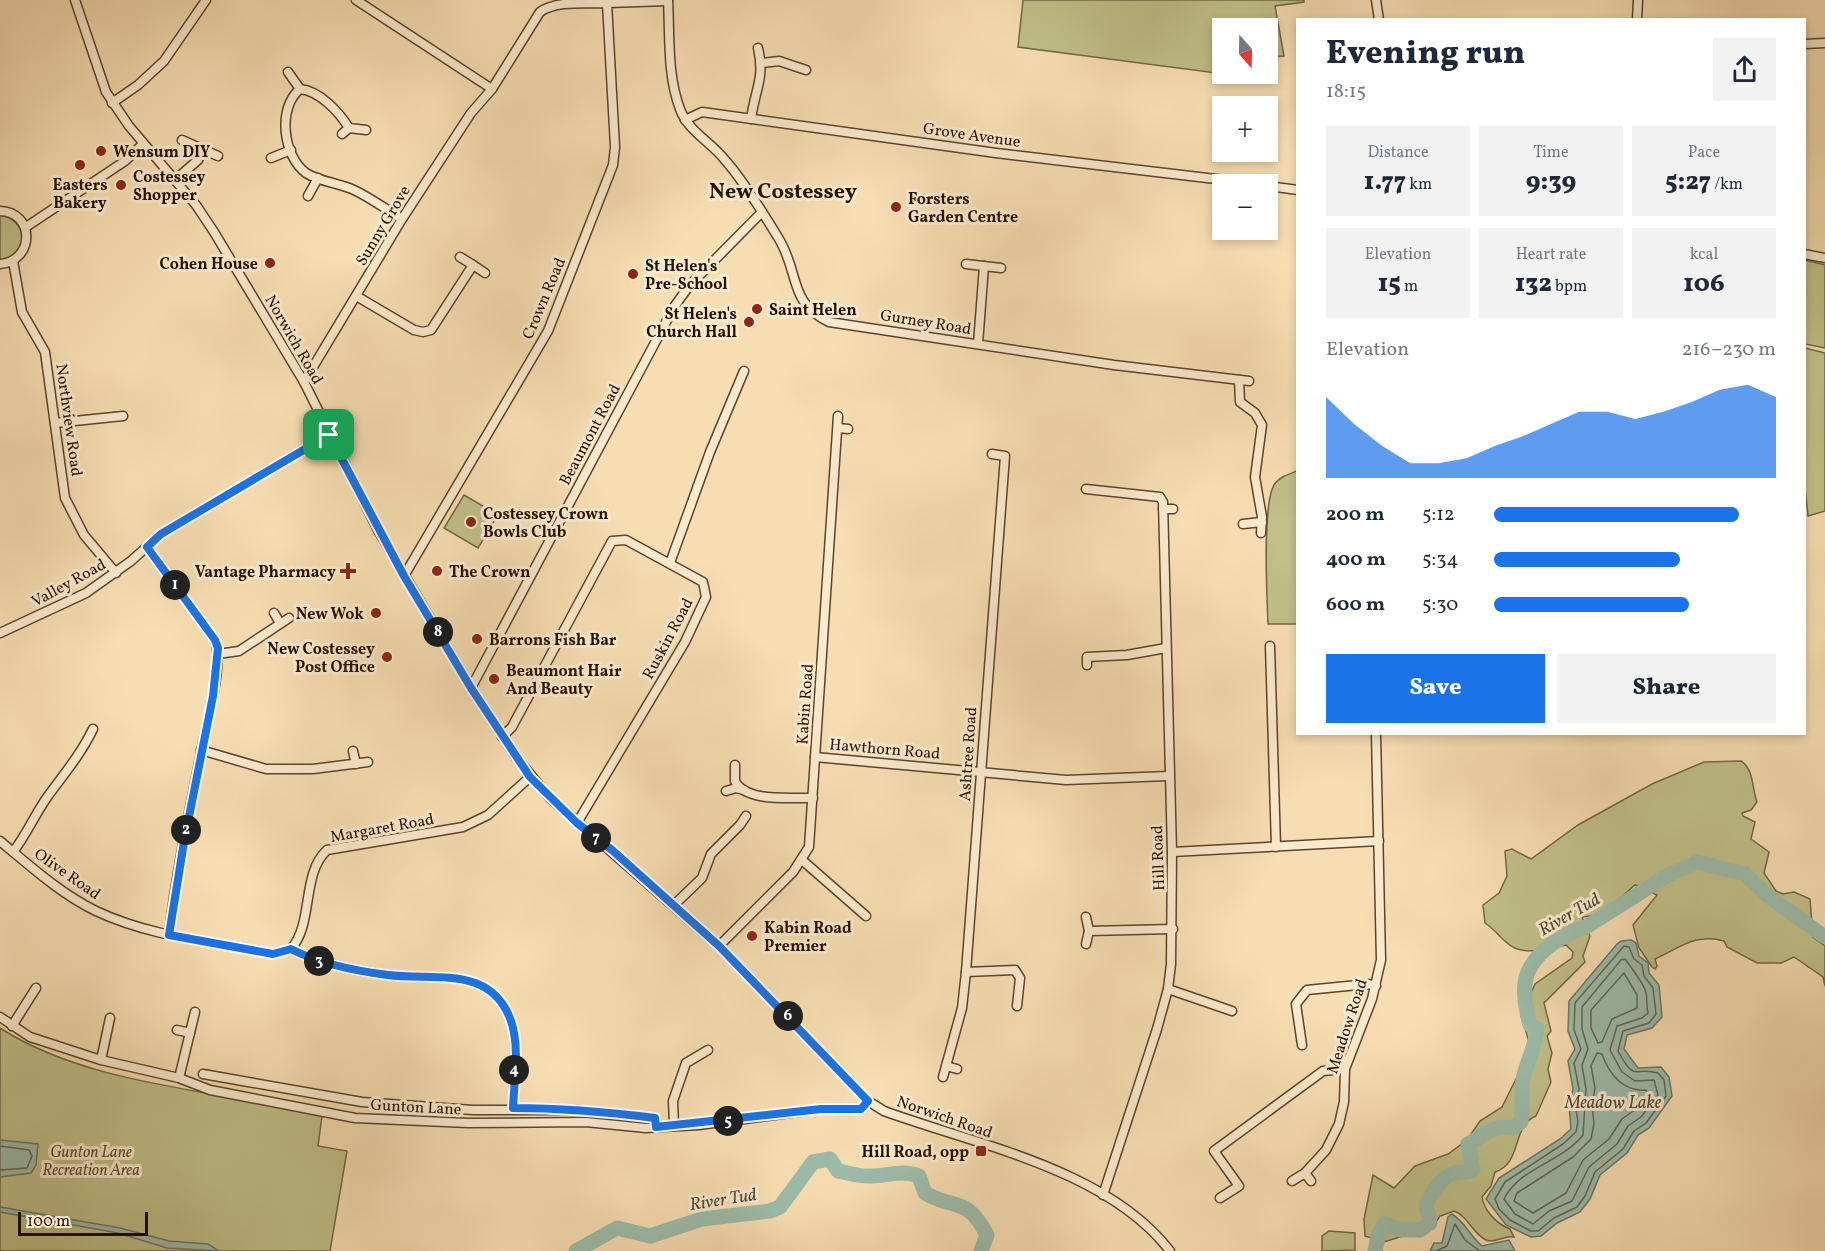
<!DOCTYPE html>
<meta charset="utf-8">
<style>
body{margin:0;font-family:Vollkorn,serif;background:#f2f2f3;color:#1f2937;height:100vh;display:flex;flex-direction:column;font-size:22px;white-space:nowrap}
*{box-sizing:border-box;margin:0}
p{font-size:20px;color:#747a83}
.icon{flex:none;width:33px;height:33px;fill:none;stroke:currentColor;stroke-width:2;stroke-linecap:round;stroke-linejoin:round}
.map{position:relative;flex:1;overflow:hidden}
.drawer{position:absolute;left:1296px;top:18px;width:510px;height:717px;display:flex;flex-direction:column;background:#fff;border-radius:0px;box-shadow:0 3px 9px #0003}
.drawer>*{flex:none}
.needle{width:39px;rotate:160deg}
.buttons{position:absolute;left:1212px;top:18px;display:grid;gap:12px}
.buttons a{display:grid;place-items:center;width:66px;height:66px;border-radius:0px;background:#fff;box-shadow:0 3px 9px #0003;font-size:30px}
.scale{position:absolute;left:18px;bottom:15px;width:130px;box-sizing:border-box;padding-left:6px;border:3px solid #251001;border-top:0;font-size:16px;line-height:21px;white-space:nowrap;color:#251001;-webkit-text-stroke:4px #faeacd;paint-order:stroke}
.pin{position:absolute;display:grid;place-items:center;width:51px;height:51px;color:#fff;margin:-26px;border-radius:12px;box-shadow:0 3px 9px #0006}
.km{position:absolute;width:30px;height:30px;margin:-15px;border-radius:50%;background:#222;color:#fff;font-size:16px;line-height:30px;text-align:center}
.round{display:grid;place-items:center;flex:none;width:63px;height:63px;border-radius:0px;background:#f2f2f3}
.headline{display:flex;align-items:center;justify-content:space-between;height:102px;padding:0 30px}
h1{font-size:33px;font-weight:800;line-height:45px}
.metrics{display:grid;grid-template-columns:repeat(3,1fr);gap:9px;height:102px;padding:6px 30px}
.metrics div{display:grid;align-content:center;border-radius:0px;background:#f2f2f3;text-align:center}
.metrics b{font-size:26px;font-weight:800}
.metrics small{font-size:16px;font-weight:400}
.metrics p{font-size:16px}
.chart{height:168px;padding:12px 30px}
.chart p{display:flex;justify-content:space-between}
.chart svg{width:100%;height:108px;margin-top:6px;fill:#1a73e8;opacity:.7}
.cta{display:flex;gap:12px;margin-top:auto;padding:12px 30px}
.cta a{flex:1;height:69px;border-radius:0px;background:#1a73e8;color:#fff;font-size:24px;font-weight:800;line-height:69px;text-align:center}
.cta a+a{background:#f2f2f3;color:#1f2937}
ul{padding:0 30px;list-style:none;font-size:20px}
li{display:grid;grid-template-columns:96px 72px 1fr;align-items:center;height:45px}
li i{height:15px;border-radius:8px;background:#1a73e8}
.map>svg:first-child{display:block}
.green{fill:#c1c089;stroke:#736845;stroke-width:1.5}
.water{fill:#9dbcaa;stroke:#6d7766;stroke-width:1.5}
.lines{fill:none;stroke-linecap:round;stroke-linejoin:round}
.shore{stroke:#616656;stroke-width:1.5}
.river{stroke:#9dbcaa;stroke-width:15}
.minor-casing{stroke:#5a442d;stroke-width:11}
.minor{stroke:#faeacd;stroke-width:8}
.route-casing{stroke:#fff;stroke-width:12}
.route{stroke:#1a73e8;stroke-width:8}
.poi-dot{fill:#8f2418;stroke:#faeacd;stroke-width:2}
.labels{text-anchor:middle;stroke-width:6;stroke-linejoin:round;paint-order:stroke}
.street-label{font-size:16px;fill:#251001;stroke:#faeacd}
.poi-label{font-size:16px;font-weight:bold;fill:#251001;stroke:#faeacd;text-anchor:start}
.park-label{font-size:16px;font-style:italic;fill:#5c4e31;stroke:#faeacd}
.water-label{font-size:18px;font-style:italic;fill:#4f4c3c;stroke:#faeacd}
.district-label{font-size:22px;font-weight:bold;fill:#251001;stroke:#faeacd}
</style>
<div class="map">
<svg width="1825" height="1251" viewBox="0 0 1825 1251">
<rect width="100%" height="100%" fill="#f7deb2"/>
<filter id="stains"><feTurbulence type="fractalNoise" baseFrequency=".00333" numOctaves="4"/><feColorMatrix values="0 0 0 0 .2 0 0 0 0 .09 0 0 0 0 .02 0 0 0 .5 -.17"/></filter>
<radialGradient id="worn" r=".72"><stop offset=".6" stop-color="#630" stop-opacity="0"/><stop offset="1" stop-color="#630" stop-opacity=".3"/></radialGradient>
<g class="green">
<path d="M1023 0H1304V2L1275 6 1284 56 1268 57V28H1222V74H1263L1262 79 1018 47Z"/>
<path d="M0 215C19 217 34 242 14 256 11 258 4 259 0 260Z"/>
<path d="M1805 260 1825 265V348L1805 344Z"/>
<path d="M1805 348 1825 353V511L1808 516 1804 477Z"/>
<path d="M1297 471V624H1268C1267 597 1262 505 1274 485 1279 477 1289 474 1297 471Z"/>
<path d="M464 495 498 515 478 548 444 528Z"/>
<path d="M1741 761C1754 769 1752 789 1757 802L1751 810 1742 813 1743 816 1755 822 1751 839 1769 852 1764 873 1776 891 1783 894 1794 892 1810 899 1813 937 1825 946V986L1823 977 1794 957 1781 963H1757L1727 947 1724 941C1696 933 1681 947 1655 959L1657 966 1655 969 1652 967 1639 948 1633 925 1657 895 1635 885 1601 915 1582 917 1590 936 1583 956 1585 962 1544 1003 1551 1031 1547 1036 1552 1053 1548 1069 1551 1082 1536 1116C1511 1126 1523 1163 1495 1172L1491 1186 1482 1197C1484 1211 1497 1224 1510 1229L1514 1237C1504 1235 1494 1244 1486 1240 1472 1233 1468 1216 1454 1211L1440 1216 1430 1231H1419L1384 1242 1365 1236 1364 1219 1373 1175 1394 1188 1415 1166 1448 1154 1467 1140 1480 1121 1502 1107 1516 1079 1530 1068 1534 1059 1521 1015 1535 984 1572 958 1573 952 1566 945C1546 948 1522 958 1506 942 1498 935 1494 929 1485 923L1483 905 1499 893 1507 876 1505 851 1512 849 1531 859 1578 825 1652 784 1704 762Z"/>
<path d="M0 1028C92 1087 218 1089 322 1116L318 1146 347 1151 330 1251H0Z"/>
<path d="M1329 1231 1355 1233V1250L1322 1251V1236Z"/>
</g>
<g class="water">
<path d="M1631 940 1636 943 1639 956 1648 963 1649 973 1659 985 1662 1017 1652 1028 1627 1035 1624 1049 1638 1068 1661 1067 1669 1077 1672 1096 1649 1128 1638 1135 1627 1153 1600 1175 1590 1199 1580 1212 1557 1223 1541 1236 1531 1237 1506 1225 1486 1199 1499 1178 1560 1139 1571 1129 1569 1105 1573 1089 1568 1061 1575 1049 1568 1031 1569 1001 1617 944 1621 941Z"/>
<path d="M0 1140 38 1144 36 1165 31 1173 0 1177Z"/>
<path d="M0 1207 120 1228 169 1241 208 1244 219 1251 167 1248 118 1233 0 1212Z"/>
<path d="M1452 1214C1466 1223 1469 1235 1482 1246L1509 1240 1515 1251H1430L1434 1243H1442L1448 1217Z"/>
</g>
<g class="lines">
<g class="shore">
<path d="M1624 946 1629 947 1634 959 1642 965 1644 976 1653 988 1656 1014 1649 1023 1623 1031 1618 1051C1636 1084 1633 1066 1658 1073L1664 1080 1666 1096 1646 1123 1634 1131 1623 1149 1595 1172 1585 1196 1577 1207 1554 1218 1538 1231H1531L1510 1220 1499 1209 1495 1199 1505 1182 1563 1144 1576 1132 1578 1121 1575 1105 1579 1089 1574 1063 1581 1049 1574 1030 1575 1003Z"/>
<path d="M1625 959C1630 966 1645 985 1646 993 1648 1000 1646 1006 1648 1013L1642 1018 1617 1026 1610 1050 1622 1072 1635 1081 1654 1080 1658 1095 1641 1117 1628 1126 1617 1144 1589 1167 1572 1201 1549 1211 1533 1224 1515 1214 1504 1199C1520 1167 1561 1163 1583 1135L1586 1089 1582 1065 1588 1049 1582 1029V1007L1621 960Z"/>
<path d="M1624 973 1637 995V1008L1612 1019 1602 1042 1598 1043 1591 1028V1010Z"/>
<path d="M1597 1053 1602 1054C1609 1074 1623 1092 1646 1090L1648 1094 1636 1109 1622 1119 1609 1139 1583 1160 1566 1193 1533 1213 1514 1201 1517 1193 1573 1157 1591 1139 1594 1123 1592 1106 1595 1088 1591 1066Z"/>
<path d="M0 1146 29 1150 32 1156 27 1168 0 1170"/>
<path d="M1436 1251 1447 1246 1455 1224 1465 1240 1480 1251"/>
</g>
<g class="river">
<path d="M576 1251 617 1228 650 1236 702 1219 770 1211 780 1207 813 1162 830 1159 838 1171C849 1173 860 1177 871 1176 888 1176 902 1169 919 1176L925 1193C956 1211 966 1195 987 1235L981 1251"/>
<path d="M1375 1251 1379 1233 1385 1224 1400 1230H1420L1430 1223 1426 1205C1433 1193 1440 1176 1455 1173 1462 1171 1466 1174 1473 1170L1468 1144C1485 1135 1492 1124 1512 1128L1521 1122C1524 1108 1520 1093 1523 1080 1526 1062 1536 1047 1537 1029L1530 1025C1521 988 1520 968 1552 944 1563 936 1573 931 1586 927L1665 877 1697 862 1745 874 1768 896 1825 937"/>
</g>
<g class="minor-casing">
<g id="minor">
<path d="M75 0 106 92 129 126 196 205 214 232 304 382 378 530 471 688 516 757 550 798 719 946 868 1101 884 1111C977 1145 1107 1169 1170 1251"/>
<path d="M356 0 492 89"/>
<path d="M668 0C670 36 667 75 680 109 688 131 711 142 725 160 743 180 765 216 779 239 800 274 788 302 829 322L1114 365 1249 381"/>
<path d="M1376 0 1379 20"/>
<path d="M1637 20 1638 0"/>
<path d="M1804 44 1825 43"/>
<path d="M762 63 779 61 806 70"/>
<path d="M288 72 300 89"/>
<path d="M112 103 138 85 164 61 206 0"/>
<path d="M751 119C755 89 765 79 758 48"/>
<path d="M685 120 702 112 996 153 1258 184"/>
<path d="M366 130 349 128C339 112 320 91 300 89 277 108 283 156 306 173 320 182 339 183 354 190 371 198 387 210 402 219"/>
<path d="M342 134 349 128"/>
<path d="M182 140 218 156"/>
<path d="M271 158 291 150"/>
<path d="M175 180 198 160 203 150"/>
<path d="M1268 186 1298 190"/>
<path d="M308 196 318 178"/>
<path d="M0 211C35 212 35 261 0 264"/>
<path d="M26 227 125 161 143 144"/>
<path d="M1804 254 1825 258"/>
<path d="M13 261 22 312 45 352 65 498 84 535 116 573"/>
<path d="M966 264 1001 268"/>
<path d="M473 265 485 273"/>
<path d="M358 297 414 330 423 332 431 330 473 265 460 257"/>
<path d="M978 344 984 266"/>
<path d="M1239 380 1240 402 1255 413 1262 425 1255 477 1262 517 1261 533"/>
<path d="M304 382 402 219 471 113 492 89 540 12C557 0 586 4 607 3"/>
<path d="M55 423 123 416"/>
<path d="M838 428 848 429"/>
<path d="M1086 489 1160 497 1163 502 1172 852 1171 964 1168 989 1157 1029 1103 1195"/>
<path d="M1163 509H1173"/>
<path d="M1243 524 1262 522"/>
<path d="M147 547 215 640C224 666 206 725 201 753 189 813 176 874 169 935"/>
<path d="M670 563 710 452 744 371"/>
<path d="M404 576 548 331 613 165 615 147 607 3 668 1"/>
<path d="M274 613 280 623"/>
<path d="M0 633 86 593 131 561 161 534 329 435"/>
<path d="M1270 646 1276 847"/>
<path d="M218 654 239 651 289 618"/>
<path d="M1087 665V657L1127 655 1166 648"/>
<path d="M471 688 674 307 689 286 761 213"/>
<path d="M502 737 512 727 612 541 626 540 703 582 706 597 685 642 577 823"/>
<path d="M201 750 266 769H313L368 762"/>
<path d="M353 751 356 764"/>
<path d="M815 757 1066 780 1168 776"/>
<path d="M735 765V781C746 803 792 797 813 798"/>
<path d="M726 791 736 788 744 790"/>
<path d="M0 841C30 866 61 894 96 911 151 937 214 942 273 954L291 949C320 964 356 971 388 975 434 981 491 964 511 1021 519 1044 514 1084 513 1108"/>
<path d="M13 852C27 834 35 814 48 796 64 774 81 754 93 729"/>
<path d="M1172 852 1379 841"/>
<path d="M802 860 866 916"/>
<path d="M674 905 702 878 711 854 740 825 746 816"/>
<path d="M1086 917 1089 931"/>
<path d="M1086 944 1089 931 1173 929"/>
<path d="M719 946 793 872 809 847 838 416"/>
<path d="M291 949C314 923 301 874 327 850L463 827 488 815 530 777"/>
<path d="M966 972 1015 970 1020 978 1017 1006"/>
<path d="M1168 989 1232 1011"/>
<path d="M0 1017 30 1037 101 1060 179 1078 210 1090 355 1118 468 1123 586 1122 646 1128 699 1125 821 1109H861L868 1101"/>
<path d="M12 1026 36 988"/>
<path d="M177 1030 190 1033"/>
<path d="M1302 1045 1296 1004 1307 990 1368 984 1376 986"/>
<path d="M101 1060 110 1018"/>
<path d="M946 1066 957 1069"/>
<path d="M203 1074 362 1102 473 1110H577L655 1118 656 1127"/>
<path d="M943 1077 962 1008 966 972 1005 456 992 454"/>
<path d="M179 1078 195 1012"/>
<path d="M674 1126 673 1101 686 1063 708 1050"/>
<path d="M1305 1173 1311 1181"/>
<path d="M1292 1181 1305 1173 1326 1150 1339 1124 1344 1102 1345 1069 1372 999 1381 960 1376 734"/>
<path d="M1220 1198 1239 1186 1214 1151 1323 1071 1345 1069"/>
</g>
</g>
<use href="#minor" class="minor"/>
</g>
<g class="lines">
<g class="route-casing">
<path id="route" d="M329 435 404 576 471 688 530 777 577 823 612 850 719 946 868 1101 861 1109H821L656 1127 655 1118C608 1112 561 1108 513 1108 514 1082 520 1047 511 1021 491 964 434 981 388 975 356 971 320 964 291 949L273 954 169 935 184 842 213 696 218 648 215 640 147 547 161 534Z"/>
</g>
<use href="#route" class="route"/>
</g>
<g class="poi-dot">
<circle cx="101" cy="151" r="6"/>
<circle cx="80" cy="165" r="6"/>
<circle cx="121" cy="185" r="6"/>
<circle cx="896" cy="207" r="6"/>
<circle cx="270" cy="263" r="6"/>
<circle cx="633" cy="274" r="6"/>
<circle cx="757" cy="309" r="6"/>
<circle cx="749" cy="322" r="6"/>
<circle cx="471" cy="522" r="6"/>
<path d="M345 562h6v6h6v6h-6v6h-6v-6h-6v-6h6z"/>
<circle cx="437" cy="571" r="6"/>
<circle cx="376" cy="613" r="6"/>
<circle cx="477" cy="639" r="6"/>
<circle cx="387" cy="657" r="6"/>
<circle cx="494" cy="679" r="6"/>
<circle cx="752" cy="936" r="6"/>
<rect x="975" y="1145" width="12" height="12" rx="3"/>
</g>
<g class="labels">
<g class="street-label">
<text transform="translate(972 134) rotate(8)" y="6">Grove Avenue</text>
<text transform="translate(382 225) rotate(-59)" y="6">Sunny Grove</text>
<text transform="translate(543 298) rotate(-67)" y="6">Crown Road</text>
<text transform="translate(926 321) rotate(9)" y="6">Gurney Road</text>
<text transform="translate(295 339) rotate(60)" y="6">Norwich Road</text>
<text transform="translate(70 420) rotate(82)" y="6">Northview Road</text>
<text transform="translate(589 434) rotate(-62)" y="6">Beaumont Road</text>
<text transform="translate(68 582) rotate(-29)" y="6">Valley Road</text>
<text transform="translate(667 638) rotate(-62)" y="6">Ruskin Road</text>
<text transform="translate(804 704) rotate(-86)" y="6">Kabin Road</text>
<text transform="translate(885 748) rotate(5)" y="6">Hawthorn Road</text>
<text transform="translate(967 754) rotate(-86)" y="6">Ashtree Road</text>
<text transform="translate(382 827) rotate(-10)" y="6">Margaret Road</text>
<text transform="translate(1157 858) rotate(-92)" y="6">Hill Road</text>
<text transform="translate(68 873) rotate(35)" y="6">Olive Road</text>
<text transform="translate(1346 1026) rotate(-72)" y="6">Meadow Road</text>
<text transform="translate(416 1106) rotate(3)" y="6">Gunton Lane</text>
<text transform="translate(945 1116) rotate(19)" y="6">Norwich Road</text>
</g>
<g class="poi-label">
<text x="113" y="157">Wensum DIY</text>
<text x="133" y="182">Costessey<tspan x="133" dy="18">Shopper</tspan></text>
<text x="80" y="190" text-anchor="middle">Easters<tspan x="80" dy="18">Bakery</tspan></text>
<text x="908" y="204">Forsters<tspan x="908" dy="18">Garden Centre</tspan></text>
<text x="258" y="269" text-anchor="end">Cohen House</text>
<text x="645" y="271">St Helen's<tspan x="645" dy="18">Pre-School</tspan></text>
<text x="769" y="315">Saint Helen</text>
<text x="737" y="319" text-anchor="end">St Helen's<tspan x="737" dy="18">Church Hall</tspan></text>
<text x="483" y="519">Costessey Crown<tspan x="483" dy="18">Bowls Club</tspan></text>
<text x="336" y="577" text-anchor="end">Vantage Pharmacy</text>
<text x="449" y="577">The Crown</text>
<text x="364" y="619" text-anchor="end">New Wok</text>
<text x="489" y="645">Barrons Fish Bar</text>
<text x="375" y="654" text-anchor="end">New Costessey<tspan x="375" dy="18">Post Office</tspan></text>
<text x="506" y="676">Beaumont Hair<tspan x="506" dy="18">And Beauty</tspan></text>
<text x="764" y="933">Kabin Road<tspan x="764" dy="18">Premier</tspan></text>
<text x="969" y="1157" text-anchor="end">Hill Road, opp</text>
</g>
<g class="park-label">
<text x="91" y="1157">Gunton Lane<tspan x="91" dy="18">Recreation Area</tspan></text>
</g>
<g class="water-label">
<text transform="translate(1569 914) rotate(-30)" y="6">River Tud</text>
<text x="1613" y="1108">Meadow Lake</text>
<text transform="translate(723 1199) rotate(-9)" y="6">River Tud</text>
</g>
<g class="district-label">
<text x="783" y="198">New Costessey</text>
</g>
</g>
<rect width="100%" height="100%" filter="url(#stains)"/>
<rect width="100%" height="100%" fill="url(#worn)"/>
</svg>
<div class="buttons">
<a><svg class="needle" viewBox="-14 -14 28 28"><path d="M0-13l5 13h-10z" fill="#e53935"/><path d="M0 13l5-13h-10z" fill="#747a83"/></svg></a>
<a>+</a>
<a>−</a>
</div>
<div class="scale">100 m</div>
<div class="pin" style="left:329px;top:435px;background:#1e9e55"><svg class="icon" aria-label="arrive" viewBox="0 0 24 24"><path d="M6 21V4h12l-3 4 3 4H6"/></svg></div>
<b class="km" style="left:175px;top:585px">1</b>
<b class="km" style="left:186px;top:830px">2</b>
<b class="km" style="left:319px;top:961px">3</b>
<b class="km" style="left:514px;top:1070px">4</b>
<b class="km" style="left:728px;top:1121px">5</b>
<b class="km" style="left:788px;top:1016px">6</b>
<b class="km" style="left:596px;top:838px">7</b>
<b class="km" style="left:438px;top:632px">8</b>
<section class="drawer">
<div class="headline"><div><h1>Evening run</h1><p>18:15</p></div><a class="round"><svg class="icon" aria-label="share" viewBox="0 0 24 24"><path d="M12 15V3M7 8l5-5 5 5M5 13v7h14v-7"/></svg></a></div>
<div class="metrics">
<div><p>Distance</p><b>1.77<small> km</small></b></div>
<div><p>Time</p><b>9:39</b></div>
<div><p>Pace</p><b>5:27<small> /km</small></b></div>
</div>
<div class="metrics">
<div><p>Elevation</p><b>15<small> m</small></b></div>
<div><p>Heart rate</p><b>132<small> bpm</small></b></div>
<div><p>kcal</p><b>106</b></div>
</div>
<div class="chart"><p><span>Elevation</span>216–230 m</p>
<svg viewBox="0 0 160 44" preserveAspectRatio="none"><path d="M0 44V11L10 22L20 31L30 38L40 38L50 36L60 31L70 27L80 22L90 17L100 17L110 20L120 17L130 13L140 8L150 6L160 11V44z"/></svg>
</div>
<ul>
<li><b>200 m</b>5:12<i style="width:87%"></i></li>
<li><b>400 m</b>5:34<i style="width:66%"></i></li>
<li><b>600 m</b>5:30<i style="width:69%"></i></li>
</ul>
<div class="cta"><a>Save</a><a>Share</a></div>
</section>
</div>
